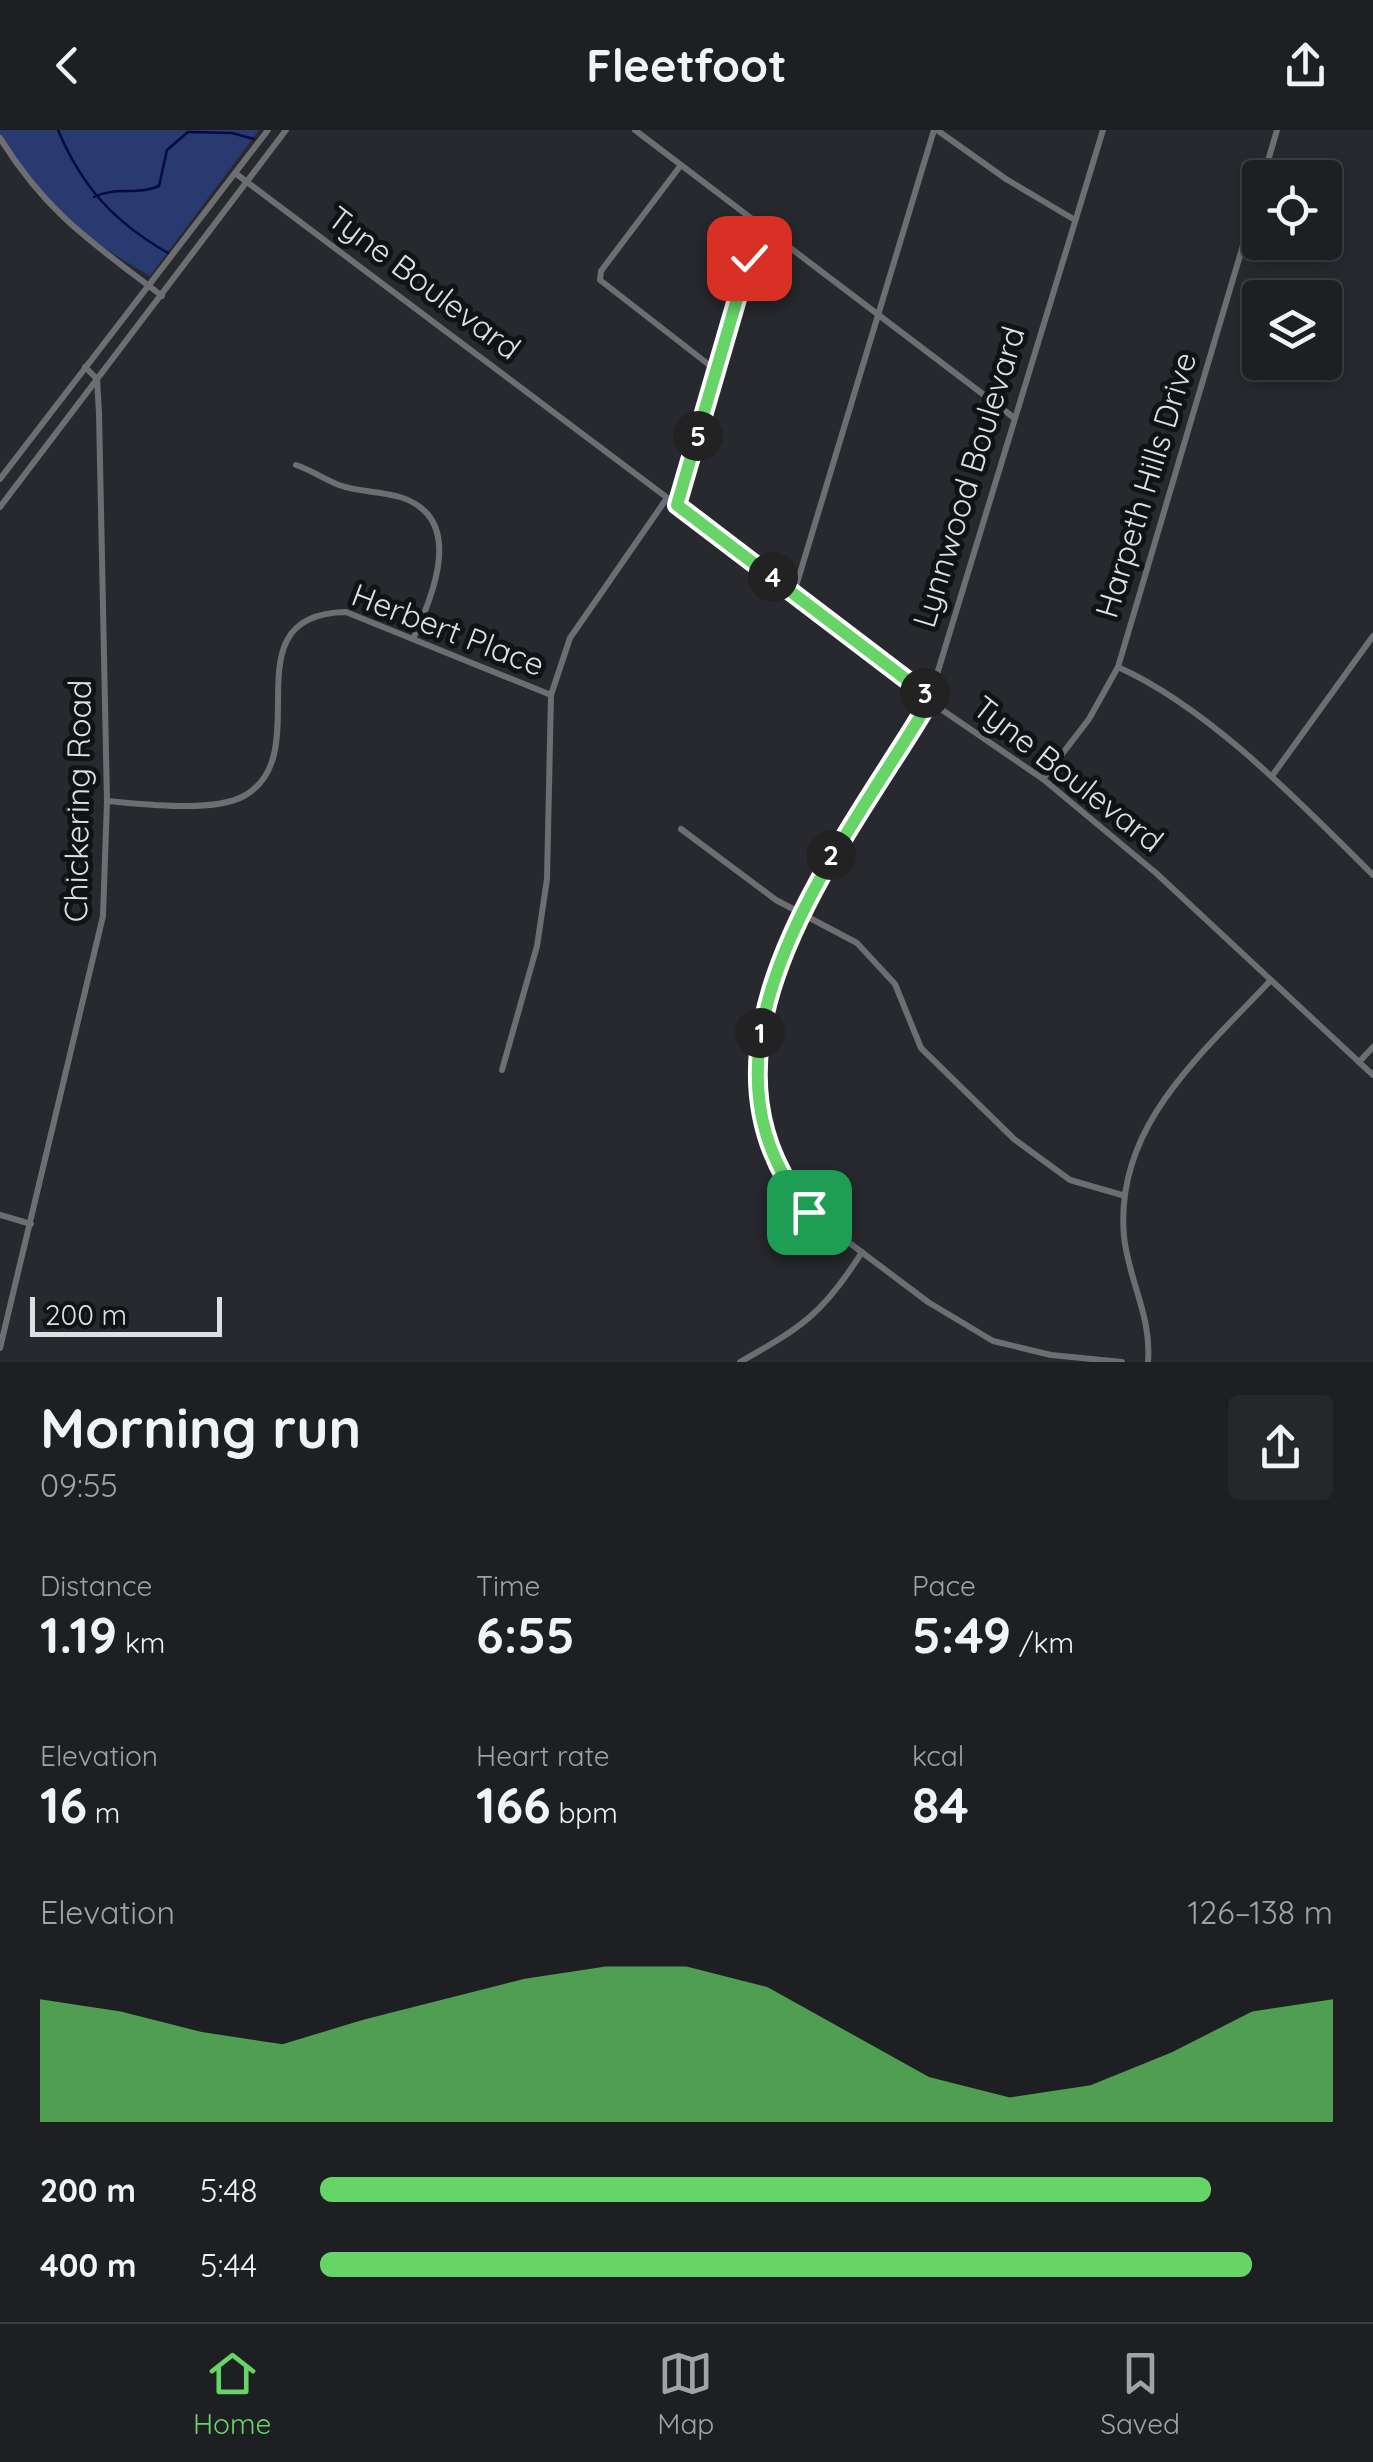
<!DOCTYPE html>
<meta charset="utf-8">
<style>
body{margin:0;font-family:Quicksand,sans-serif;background:#25272a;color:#f1f3f6;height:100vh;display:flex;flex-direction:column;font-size:38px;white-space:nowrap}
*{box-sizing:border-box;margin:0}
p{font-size:32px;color:#a0a2a5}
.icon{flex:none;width:55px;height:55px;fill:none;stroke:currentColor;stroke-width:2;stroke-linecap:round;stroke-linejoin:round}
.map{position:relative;height:1232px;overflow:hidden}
.panel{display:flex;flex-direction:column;background:#1d1f22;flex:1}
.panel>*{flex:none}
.tools{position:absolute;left:1242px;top:30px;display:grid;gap:20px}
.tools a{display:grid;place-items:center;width:100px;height:100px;border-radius:10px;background:#1d1f22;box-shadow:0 5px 15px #0003,0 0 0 2px #3b3d40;font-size:50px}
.scale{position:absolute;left:30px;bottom:25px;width:192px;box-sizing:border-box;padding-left:10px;border:5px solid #dedfe3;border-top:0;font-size:28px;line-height:35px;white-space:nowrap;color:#dedfe3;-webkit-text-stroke:8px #111214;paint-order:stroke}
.pin{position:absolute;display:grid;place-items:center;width:85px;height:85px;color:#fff;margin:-42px;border-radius:20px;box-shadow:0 5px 15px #0006}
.km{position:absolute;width:50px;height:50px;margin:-25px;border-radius:50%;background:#222;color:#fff;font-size:28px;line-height:50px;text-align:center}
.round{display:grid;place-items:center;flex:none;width:105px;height:105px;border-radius:10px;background:#25272a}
.headline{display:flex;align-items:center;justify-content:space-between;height:170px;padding:0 40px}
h1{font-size:55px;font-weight:800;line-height:75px}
.figures{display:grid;grid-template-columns:repeat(3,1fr);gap:15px;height:170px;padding:10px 40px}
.figures div{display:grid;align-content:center}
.figures b{font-size:50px;font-weight:800}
.figures small{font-size:28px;font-weight:400}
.figures p{font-size:28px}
.chart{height:280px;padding:20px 40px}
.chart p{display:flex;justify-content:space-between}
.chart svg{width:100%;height:180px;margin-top:10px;fill:#66d466;opacity:.7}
ul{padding:0 40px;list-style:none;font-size:32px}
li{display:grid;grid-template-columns:160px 120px 1fr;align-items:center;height:75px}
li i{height:25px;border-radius:12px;background:#66d466}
header{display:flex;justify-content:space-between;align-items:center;height:130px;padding:0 40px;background:#1d1f22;font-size:45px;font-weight:800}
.menu{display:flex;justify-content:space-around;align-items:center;height:140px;border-top:2px solid #3b3d40;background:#1d1f22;font-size:28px;color:#a0a2a5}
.menu a{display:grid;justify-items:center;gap:5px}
.menu .on{color:#66d466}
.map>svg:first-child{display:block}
.green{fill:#293a71}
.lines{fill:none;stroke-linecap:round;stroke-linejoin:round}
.stream{stroke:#060947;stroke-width:2.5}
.minor{stroke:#6d6e71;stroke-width:6}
.route-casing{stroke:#fff;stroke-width:20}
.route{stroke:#66d466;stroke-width:12}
.labels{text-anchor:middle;stroke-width:10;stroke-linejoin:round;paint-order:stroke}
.street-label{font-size:32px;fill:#dedfe3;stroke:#111214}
</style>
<header><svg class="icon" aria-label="back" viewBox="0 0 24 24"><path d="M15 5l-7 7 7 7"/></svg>Fleetfoot<svg class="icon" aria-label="share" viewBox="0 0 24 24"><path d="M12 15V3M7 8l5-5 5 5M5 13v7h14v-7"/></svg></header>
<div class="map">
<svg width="1373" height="1232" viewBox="0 0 1373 1232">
<rect width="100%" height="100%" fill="#27292e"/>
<path class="green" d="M0 0H259L150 146C75 102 48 82 0 9Z"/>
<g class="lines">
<g class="stream">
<path d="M58 0C82 57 114 92 168 123"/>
<path d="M94 67C116 56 137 66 159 56L167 20 188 2 232 3 254 9"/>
</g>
<g class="minor">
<path d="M635 0 1013 287"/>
<path d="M937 0 1006 49 1075 90"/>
<path d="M1103 0 927 577 834 718 777 846 761 896 756 935 759 977 768 1012 775 1032 807 1081 928 1172 993 1211 1051 1225 1122 1232"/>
<path d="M0 8C48 85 93 113 162 166"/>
<path d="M681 35 601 141 600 150 717 241"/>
<path d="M235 43 794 463 935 575 1043 649 1156 743 1373 945"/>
<path d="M1263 48 1277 0"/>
<path d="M296 335C311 340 324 349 339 355 358 362 380 361 400 367 467 388 432 467 413 509"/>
<path d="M0 349 268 0"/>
<path d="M677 375 760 92"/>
<path d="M0 377 286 0"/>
<path d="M794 463 934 0"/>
<path d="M1118 537C1211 579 1301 674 1373 745"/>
<path d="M1272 646 1373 506"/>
<path d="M1043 649 1089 589 1118 537 1260 58"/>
<path d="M107 671C143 674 213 683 244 666 320 624 225 484 346 482L551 565"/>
<path d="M681 699 776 770 857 813 895 854 921 918 1014 1009 1070 1050 1122 1065"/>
<path d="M1359 932 1373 917"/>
<path d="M502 940 537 816 547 749 551 565 570 508 667 368"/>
<path d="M0 1085 31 1094"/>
<path d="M0 1218 103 786 107 671 99 283 97 249 85 237"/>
<path d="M740 1232C802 1197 823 1184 862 1122"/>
<path d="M1148 1232C1152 1186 1128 1149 1124 1106 1114 996 1202 924 1270 851"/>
</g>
</g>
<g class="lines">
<g class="route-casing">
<path id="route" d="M749 128 677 375 928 566 926 577C841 719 673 920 809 1082"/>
</g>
<use href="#route" class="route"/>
</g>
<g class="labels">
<g class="street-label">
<text transform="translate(424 153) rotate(37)" y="11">Tyne Boulevard</text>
<text transform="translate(969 347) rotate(-73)" y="11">Lynnwood Boulevard</text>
<text transform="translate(1146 355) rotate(-73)" y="11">Harpeth Hills Drive</text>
<text transform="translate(448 500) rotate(21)" y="11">Herbert Place</text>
<text transform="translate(1068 644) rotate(38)" y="11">Tyne Boulevard</text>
<text transform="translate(78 671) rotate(-89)" y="11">Chickering Road</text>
</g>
</g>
</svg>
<div class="tools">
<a><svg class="icon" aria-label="locate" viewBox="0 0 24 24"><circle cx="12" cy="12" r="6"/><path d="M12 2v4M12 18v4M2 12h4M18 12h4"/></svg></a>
<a><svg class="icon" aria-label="layers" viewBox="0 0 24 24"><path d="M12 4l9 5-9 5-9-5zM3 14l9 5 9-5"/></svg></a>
</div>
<div class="scale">200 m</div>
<div class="pin" style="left:809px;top:1082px;background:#1e9e55"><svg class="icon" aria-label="arrive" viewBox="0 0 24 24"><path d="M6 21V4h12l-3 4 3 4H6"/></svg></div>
<div class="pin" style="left:749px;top:128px;background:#d93025"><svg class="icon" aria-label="check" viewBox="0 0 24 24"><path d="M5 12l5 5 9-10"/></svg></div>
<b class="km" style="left:760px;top:903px">1</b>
<b class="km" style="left:831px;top:725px">2</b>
<b class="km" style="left:925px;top:563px">3</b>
<b class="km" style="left:773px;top:447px">4</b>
<b class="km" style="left:698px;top:306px">5</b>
</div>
<section class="panel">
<div class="headline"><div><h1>Morning run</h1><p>09:55</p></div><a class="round"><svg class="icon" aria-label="share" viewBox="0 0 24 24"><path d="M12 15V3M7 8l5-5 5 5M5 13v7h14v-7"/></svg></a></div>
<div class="figures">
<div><p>Distance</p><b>1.19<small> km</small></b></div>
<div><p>Time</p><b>6:55</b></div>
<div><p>Pace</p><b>5:49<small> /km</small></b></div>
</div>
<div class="figures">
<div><p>Elevation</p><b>16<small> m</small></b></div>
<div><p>Heart rate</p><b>166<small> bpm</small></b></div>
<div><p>kcal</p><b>84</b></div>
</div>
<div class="chart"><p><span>Elevation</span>126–138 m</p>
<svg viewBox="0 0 160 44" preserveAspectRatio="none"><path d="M0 44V14L10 17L20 22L30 25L40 19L50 14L60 9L70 6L80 6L90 11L100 22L110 33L120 38L130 35L140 27L150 17L160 14V44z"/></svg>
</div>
<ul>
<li><b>200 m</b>5:48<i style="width:88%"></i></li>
<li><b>400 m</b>5:44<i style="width:92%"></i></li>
</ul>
</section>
<nav class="menu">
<a class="on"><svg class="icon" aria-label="home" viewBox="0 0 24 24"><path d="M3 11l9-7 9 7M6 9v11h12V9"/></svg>Home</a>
<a><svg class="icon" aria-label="map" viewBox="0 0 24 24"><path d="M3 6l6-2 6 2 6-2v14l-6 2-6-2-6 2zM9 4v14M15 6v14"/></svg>Map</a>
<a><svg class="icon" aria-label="saved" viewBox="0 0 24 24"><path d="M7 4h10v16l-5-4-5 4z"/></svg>Saved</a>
</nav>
